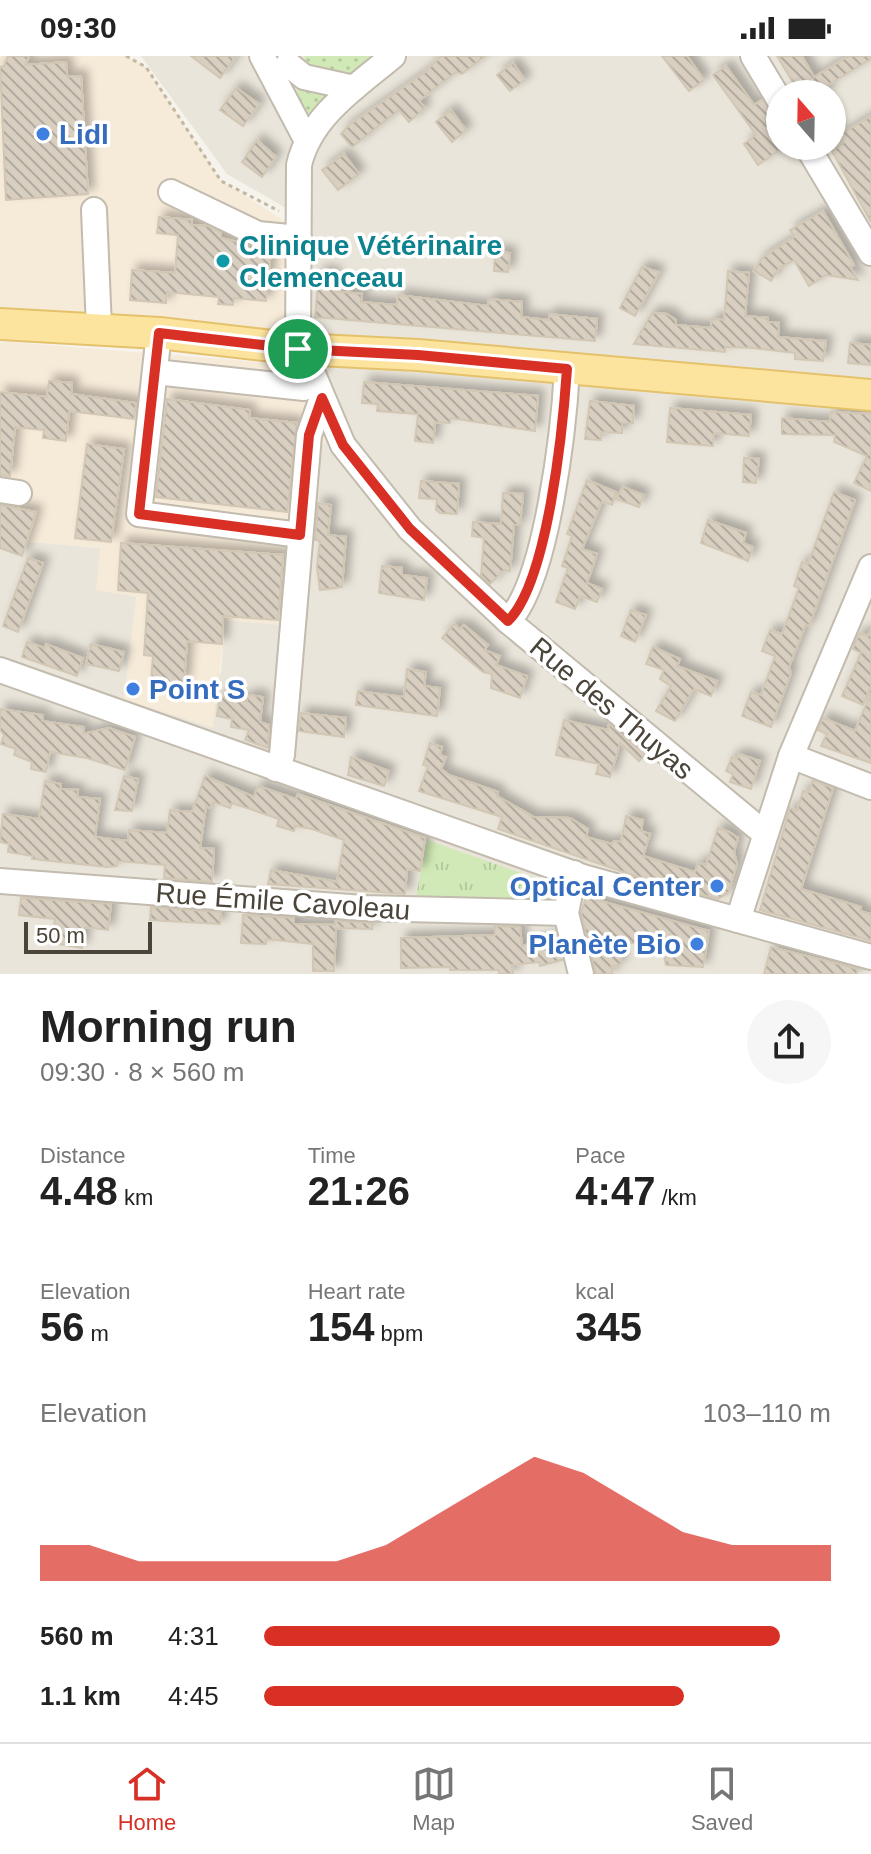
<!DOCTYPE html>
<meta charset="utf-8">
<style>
body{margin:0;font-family:Helvetica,sans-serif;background:#f6f6f6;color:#222;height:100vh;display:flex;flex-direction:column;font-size:30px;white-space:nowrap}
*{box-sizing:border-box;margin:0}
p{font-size:26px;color:#767676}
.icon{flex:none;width:44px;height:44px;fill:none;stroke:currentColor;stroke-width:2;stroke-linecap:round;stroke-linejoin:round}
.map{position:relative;height:918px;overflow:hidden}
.details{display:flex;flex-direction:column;background:#fff;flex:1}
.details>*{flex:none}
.needle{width:52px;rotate:340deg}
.controls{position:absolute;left:766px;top:24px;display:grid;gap:16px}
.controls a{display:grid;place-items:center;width:80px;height:80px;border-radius:50%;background:#fff;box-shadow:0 2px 6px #0004;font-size:40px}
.scale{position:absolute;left:24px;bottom:20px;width:128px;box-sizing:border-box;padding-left:8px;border:4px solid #4b4439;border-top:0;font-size:22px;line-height:28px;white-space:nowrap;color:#4b4439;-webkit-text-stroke:6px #fff;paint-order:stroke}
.pin{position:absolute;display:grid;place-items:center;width:68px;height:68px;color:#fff;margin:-34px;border:4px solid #fff;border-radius:50%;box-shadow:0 2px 8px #0007}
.round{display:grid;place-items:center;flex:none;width:84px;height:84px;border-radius:42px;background:#f6f6f6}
.headline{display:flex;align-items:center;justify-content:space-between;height:136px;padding:0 40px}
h1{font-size:44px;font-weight:700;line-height:60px}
.figures{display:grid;grid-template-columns:repeat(3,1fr);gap:12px;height:136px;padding:8px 40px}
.figures div{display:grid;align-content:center}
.figures b{font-size:40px;font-weight:700}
.figures small{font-size:22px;font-weight:400}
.figures p{font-size:22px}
.chart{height:224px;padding:16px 40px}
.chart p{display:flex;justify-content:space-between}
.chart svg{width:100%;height:144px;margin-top:8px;fill:#d93025;opacity:.7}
ul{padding:0 40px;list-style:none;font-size:26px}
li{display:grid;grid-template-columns:128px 96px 1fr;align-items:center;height:60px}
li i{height:20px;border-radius:10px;background:#d93025}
.status{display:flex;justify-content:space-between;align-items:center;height:56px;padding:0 40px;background:#fff;direction:ltr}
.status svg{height:22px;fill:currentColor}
.menu{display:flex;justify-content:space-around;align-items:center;height:112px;border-top:2px solid #e0e0e0;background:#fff;font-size:22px;color:#767676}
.menu a{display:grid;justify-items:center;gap:4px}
.menu .active{color:#d93025}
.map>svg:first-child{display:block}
.residential{fill:#eae5da;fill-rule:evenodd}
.commercial{fill:#f6ead8}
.grass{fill:url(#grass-dots)}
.park{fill:url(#park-tufts)}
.building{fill:url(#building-back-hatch);stroke:#d2c7b4;stroke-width:2;filter:url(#shadow)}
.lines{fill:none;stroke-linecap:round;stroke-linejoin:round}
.minor-casing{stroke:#c2bbae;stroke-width:28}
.major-casing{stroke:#e4c26c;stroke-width:34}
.path{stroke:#c3b7a0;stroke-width:3;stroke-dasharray:4 4;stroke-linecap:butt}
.minor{stroke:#fff;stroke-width:24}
.major{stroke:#fde49e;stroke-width:30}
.route-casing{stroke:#fff;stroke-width:16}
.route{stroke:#d93025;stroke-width:10}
.shop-dot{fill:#3f7fe0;stroke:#fff;stroke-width:3}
.culture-dot{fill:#0f9aa8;stroke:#fff;stroke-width:3}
.labels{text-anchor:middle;stroke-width:7;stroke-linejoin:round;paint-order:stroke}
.shop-label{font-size:28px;font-weight:bold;fill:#366cbe;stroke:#fff;text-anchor:start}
.culture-label{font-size:28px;font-weight:bold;fill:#0d838f;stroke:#fff;text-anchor:start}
.street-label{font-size:28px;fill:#4b4439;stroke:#fff}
</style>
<div class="status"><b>09:30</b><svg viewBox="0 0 49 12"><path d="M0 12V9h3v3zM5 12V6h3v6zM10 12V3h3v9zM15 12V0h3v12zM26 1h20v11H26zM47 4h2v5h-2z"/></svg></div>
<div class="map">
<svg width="871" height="918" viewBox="0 0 871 918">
<defs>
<pattern id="grass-dots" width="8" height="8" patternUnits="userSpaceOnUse" patternTransform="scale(2)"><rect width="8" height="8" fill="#d1e9b6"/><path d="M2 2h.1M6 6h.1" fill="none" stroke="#b5c99d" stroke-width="1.8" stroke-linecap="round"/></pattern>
<pattern id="park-tufts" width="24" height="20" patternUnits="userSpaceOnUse" patternTransform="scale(2)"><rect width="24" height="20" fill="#d1e9b6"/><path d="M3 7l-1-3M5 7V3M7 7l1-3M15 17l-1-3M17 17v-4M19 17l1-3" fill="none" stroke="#b5c99d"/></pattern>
<pattern id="building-back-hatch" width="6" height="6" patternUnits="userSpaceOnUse" patternTransform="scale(2)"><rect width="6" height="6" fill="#d8cfc1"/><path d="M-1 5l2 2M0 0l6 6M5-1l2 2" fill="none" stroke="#b1aa9e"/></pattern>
<filter id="shadow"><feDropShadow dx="6" dy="-6" stdDeviation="4" flood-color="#0004"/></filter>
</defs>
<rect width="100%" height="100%" fill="#f6f3ec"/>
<path class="residential" d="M141 0H871V918H0V475L31 486 100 492 136 541 221 618 225 564 301 570 321 391 328 384 325 276 308 275 311 154 291 155 227 118ZM780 38H832V90H780Z"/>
<g class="commercial">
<path d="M0 0H126L146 11 221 124 289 168V276L0 257Z"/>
<path d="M8 286 296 309 328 384 321 391 301 571 226 564 213 672 124 643 136 541 96 534 100 492 31 486 0 475V287Z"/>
</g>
<g class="grass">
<path d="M305 0H384C359 21 332 26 305 7Z"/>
<path d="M296 29 326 33 329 40 312 64 303 62Z"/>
</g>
<path class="park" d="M427 784 552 828 549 845 416 841Z"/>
<g class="building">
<path d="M8 0H29L25 9 66 6 67 21 81 20 88 138 6 144 0 11 4 10Z"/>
<path d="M191 0H236L220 22Z"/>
<path d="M441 0H485L462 18 456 16 419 45 425 52 409 66 399 54 352 91 341 78 348 70 424 17Z"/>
<path d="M662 0H687L704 24 689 35Z"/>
<path d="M777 0H802L814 21 849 0H871V3L825 31 829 38H800Z"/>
<path d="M513 7 525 24 510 35 497 19Z"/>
<path d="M726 10 754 49 762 44 777 59 766 66 784 91 758 109 744 88 756 79 713 19Z"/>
<path d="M236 32 259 48 243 70 220 54Z"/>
<path d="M451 54 466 74 452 86 436 66Z"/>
<path d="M871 60V166L832 95 843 87 838 80Z"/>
<path d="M257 84 276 101 262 121 242 106Z"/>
<path d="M344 98 359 118 338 134 322 114Z"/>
<path d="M823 155 854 209 850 211 858 224 826 219 809 230 794 204 779 212 771 225 754 215 762 202 794 181 790 174Z"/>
<path d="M159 161 192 164 191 169 208 170 221 177V182L271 194 266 245 234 242 233 249 218 248 219 241 167 236 166 247 130 244 132 214 175 217 178 179 157 177Z"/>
<path d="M495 195 510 197 508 216 494 215Z"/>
<path d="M642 211 659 216 635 260 620 252Z"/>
<path d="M728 215 749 217 745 260 768 262V266L779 267 778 281 826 285 823 305 795 303V297L753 292 725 291V296L634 288 652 257 667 258 676 264V269L711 272 712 263 724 264Z"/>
<path d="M319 216 334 217 333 235 362 238 361 246 397 249 398 239 488 250 489 243 522 246 521 261 549 264V258L597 263 595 285 315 261Z"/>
<path d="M850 287 871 289V309L848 307Z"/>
<path d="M49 325 72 327 71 338 136 347 134 363 69 355 66 385 43 382 44 374 15 371 10 420 0 419V336L47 341Z"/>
<path d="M364 326 538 340 535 375 451 362 450 367 435 366 433 387 415 385 418 358 377 355 378 348 362 347Z"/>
<path d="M167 343 250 354 249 362 297 367 287 456 156 441Z"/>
<path d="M590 345 634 350 633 367H622V377L602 376 601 384 585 383Z"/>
<path d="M670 352 751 359 749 380 714 377 713 390 667 386Z"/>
<path d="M831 356 871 358V435L854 427 867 400 834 386 835 379 782 378V362L830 366Z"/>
<path d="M87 388 124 393 111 486 75 482Z"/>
<path d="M744 402 759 403 756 427 743 426Z"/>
<path d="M587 424 616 436 612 449 602 445 582 493 597 498 587 527 602 533 597 546 580 540 575 553 556 546 568 512 562 510 572 480 567 478Z"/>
<path d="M421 425 459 428 457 458 440 457 436 454 437 443 419 442Z"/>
<path d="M623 431 644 439 639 451 616 443Z"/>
<path d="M834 436 855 444 809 570 806 568 789 611 791 617 771 671 742 660 751 636 761 639 775 600 762 595 770 574 782 578 799 532 794 530 802 506 808 508Z"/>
<path d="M503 437 523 438 520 469H514L510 515 504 514 490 528 481 519 484 482 472 480 473 466 501 468Z"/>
<path d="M318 447 331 449 328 479 346 481 342 531 320 534 317 511 320 485 315 484Z"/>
<path d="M0 449 36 456 22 500 0 492Z"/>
<path d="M708 464 746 477 743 487 753 491 748 505 701 487Z"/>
<path d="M121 487 283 499 278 564 223 560 222 588 187 585 184 627 151 625 153 600 144 599 148 537 118 534Z"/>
<path d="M28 502 43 507 18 576 3 570Z"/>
<path d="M382 510 402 512V519L427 522 424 544 379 537Z"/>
<path d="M631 554 646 559 635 586 621 580Z"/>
<path d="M454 568 460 573 464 569 488 589 484 594 500 600 496 609 527 620 520 642 491 632 492 618 483 616 442 582Z"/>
<path d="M871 573V630L863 649 842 640 861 597 853 593 855 587 860 577 868 580Z"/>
<path d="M27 586 45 592 46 588 83 602 77 620 22 601Z"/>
<path d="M91 588 124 596 119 615 86 608Z"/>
<path d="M653 591 680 603 677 610 717 625 711 640 694 633 675 665 656 655 671 630 660 623 664 614 646 608Z"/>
<path d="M407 613 426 616 424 630 440 632 437 660 356 649 358 635 404 641Z"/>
<path d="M871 637V707L821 690 827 678 818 674 823 662 855 675Z"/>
<path d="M248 639 263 641 260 666 269 669 268 692 245 684 249 674 231 671 232 663 217 660 220 640 247 645Z"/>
<path d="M0 653 43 659 42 665 84 671 83 678 109 672 135 681 125 714 87 702 50 696 46 716 31 713 32 706 14 699 16 693 1 688 4 679 0 674Z"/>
<path d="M301 657 346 662 344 681 299 675Z"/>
<path d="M564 664 608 674 609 668 646 698 639 705 620 687 610 721 596 718 599 708 556 699Z"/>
<path d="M430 687 442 691 440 699 446 701 441 713 449 719 498 736 497 740 534 761 570 762 588 773 586 781 612 788 614 785 621 786 626 760 643 764 641 775 650 778 643 800 695 816 698 807 706 809 718 772 729 776 738 782 734 796 737 808 728 837 718 843 632 819 498 773 502 761 419 735 428 710 423 709Z"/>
<path d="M739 698 760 705 751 733 730 726 733 718 726 715 732 701 737 703Z"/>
<path d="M351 701 389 715 384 730 348 719Z"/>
<path d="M124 720 138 723 132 755 115 754Z"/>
<path d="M205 720 254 741 258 730 296 743 298 738 425 782 420 815 407 813 405 838 268 828 271 814 337 826 344 784 312 773 295 770 294 775 277 770 279 763 232 747 230 752 213 746 210 752 206 750 200 792 214 793 212 826 164 822 165 809 118 805 117 810 107 811 32 803 33 800 8 796 9 788 0 786 3 758 39 763 45 725 61 728 60 733 78 734 77 741 100 743 95 781 128 785 129 774 167 777 170 754 192 756Z"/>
<path d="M813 724 833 732 801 833 861 851 860 855 871 858V885L760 854 790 752 797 755 803 735 809 736Z"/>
<path d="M586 841 709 875 703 911 666 909 663 895 617 883 621 908 611 911 613 918H596L581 857Z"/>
<path d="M21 842 111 848 108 874 85 871 82 892 52 887 55 863 19 859Z"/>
<path d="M151 851 221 856 220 868 150 864Z"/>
<path d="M243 859 294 862V868L335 869V865L372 867V873L336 872 334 915H313V888L266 883V888L241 887Z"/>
<path d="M495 870 520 871 522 890 556 881 562 904 540 910 539 906 512 909 513 918H499V914H450V911L401 912V882L495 879Z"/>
<path d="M771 891 858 913 857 918H764Z"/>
</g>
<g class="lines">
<g class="minor-casing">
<g id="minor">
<path d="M262 0 307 85"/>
<path d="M393 0C357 30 310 60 299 109L298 293 310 311 343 389 410 473 508 565 764 777"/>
<path d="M753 0 780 45"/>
<path d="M288 8 304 21 354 32"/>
<path d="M807 90 871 197"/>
<path d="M171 136 258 178 299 182"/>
<path d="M94 154 99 272"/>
<path d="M159 277 139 458 300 479"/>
<path d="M155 316 304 332 316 327"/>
<path d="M0 434 19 437"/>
<path d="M508 565C547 526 564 371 567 313"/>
<path d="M0 614 583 821 871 901"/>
<path d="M791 700 871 731"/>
<path d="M276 713 282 699 309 379 322 342"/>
<path d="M574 817 566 857 581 918"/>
<path d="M0 825 363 852 566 857"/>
<path d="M738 864 791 700 871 511"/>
</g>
</g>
<g class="major-casing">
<path id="major" d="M0 268 159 277 298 293 418 299 871 339"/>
</g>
<path class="path" d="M126 0 146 11 221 125 279 155"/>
<use href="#minor" class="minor"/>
<use href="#major" class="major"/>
</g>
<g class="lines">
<g class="route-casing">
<path id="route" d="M159 277 298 293 418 299 567 313C563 371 548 526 508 565L410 473 343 389 322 342 309 379 300 479 139 458Z"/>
</g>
<use href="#route" class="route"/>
</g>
<g class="shop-dot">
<circle cx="43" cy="78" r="8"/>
<circle cx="133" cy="633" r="8"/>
<circle cx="717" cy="830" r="8"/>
<circle cx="697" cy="888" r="8"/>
</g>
<circle class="culture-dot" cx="223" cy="205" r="8"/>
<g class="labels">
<g class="shop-label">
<text x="59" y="88">Lidl</text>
<text x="149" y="643">Point S</text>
<text x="701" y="840" text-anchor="end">Optical Center</text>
<text x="681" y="898" text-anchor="end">Planète Bio</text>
</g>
<g class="culture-label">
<text x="239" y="199">Clinique Vétérinaire<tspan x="239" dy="32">Clemenceau</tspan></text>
</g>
<g class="street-label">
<text transform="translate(612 652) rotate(40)" y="10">Rue des Thuyas</text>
<text transform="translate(283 845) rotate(4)" y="10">Rue Émile Cavoleau</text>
</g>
</g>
</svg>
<div class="controls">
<a><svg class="needle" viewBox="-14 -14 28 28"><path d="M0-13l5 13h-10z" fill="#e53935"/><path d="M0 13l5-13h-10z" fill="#767676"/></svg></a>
</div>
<div class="scale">50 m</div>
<div class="pin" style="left:298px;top:293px;background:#1e9e55"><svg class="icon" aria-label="arrive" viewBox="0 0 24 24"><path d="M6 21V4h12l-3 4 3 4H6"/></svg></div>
</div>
<section class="details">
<div class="headline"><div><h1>Morning run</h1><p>09:30 · 8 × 560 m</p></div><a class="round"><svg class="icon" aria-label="share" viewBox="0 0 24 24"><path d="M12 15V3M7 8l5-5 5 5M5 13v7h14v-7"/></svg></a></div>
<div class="figures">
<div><p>Distance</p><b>4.48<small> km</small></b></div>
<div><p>Time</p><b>21:26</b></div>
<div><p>Pace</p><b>4:47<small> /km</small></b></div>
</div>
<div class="figures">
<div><p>Elevation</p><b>56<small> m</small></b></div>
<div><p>Heart rate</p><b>154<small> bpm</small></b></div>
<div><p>kcal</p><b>345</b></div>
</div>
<div class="chart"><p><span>Elevation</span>103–110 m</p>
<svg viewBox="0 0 160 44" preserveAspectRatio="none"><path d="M0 44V33L10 33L20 38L30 38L40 38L50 38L60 38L70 33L80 24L90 15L100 6L110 11L120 20L130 29L140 33L150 33L160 33V44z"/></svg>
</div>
<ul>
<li><b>560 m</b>4:31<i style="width:91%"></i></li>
<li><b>1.1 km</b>4:45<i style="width:74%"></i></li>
</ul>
</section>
<nav class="menu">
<a class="active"><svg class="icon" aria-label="home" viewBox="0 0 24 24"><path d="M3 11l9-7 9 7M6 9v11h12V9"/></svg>Home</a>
<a><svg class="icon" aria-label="map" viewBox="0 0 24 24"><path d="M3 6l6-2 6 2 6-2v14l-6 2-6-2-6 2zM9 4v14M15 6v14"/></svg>Map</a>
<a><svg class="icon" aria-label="saved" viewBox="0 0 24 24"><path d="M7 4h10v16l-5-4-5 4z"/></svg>Saved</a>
</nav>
